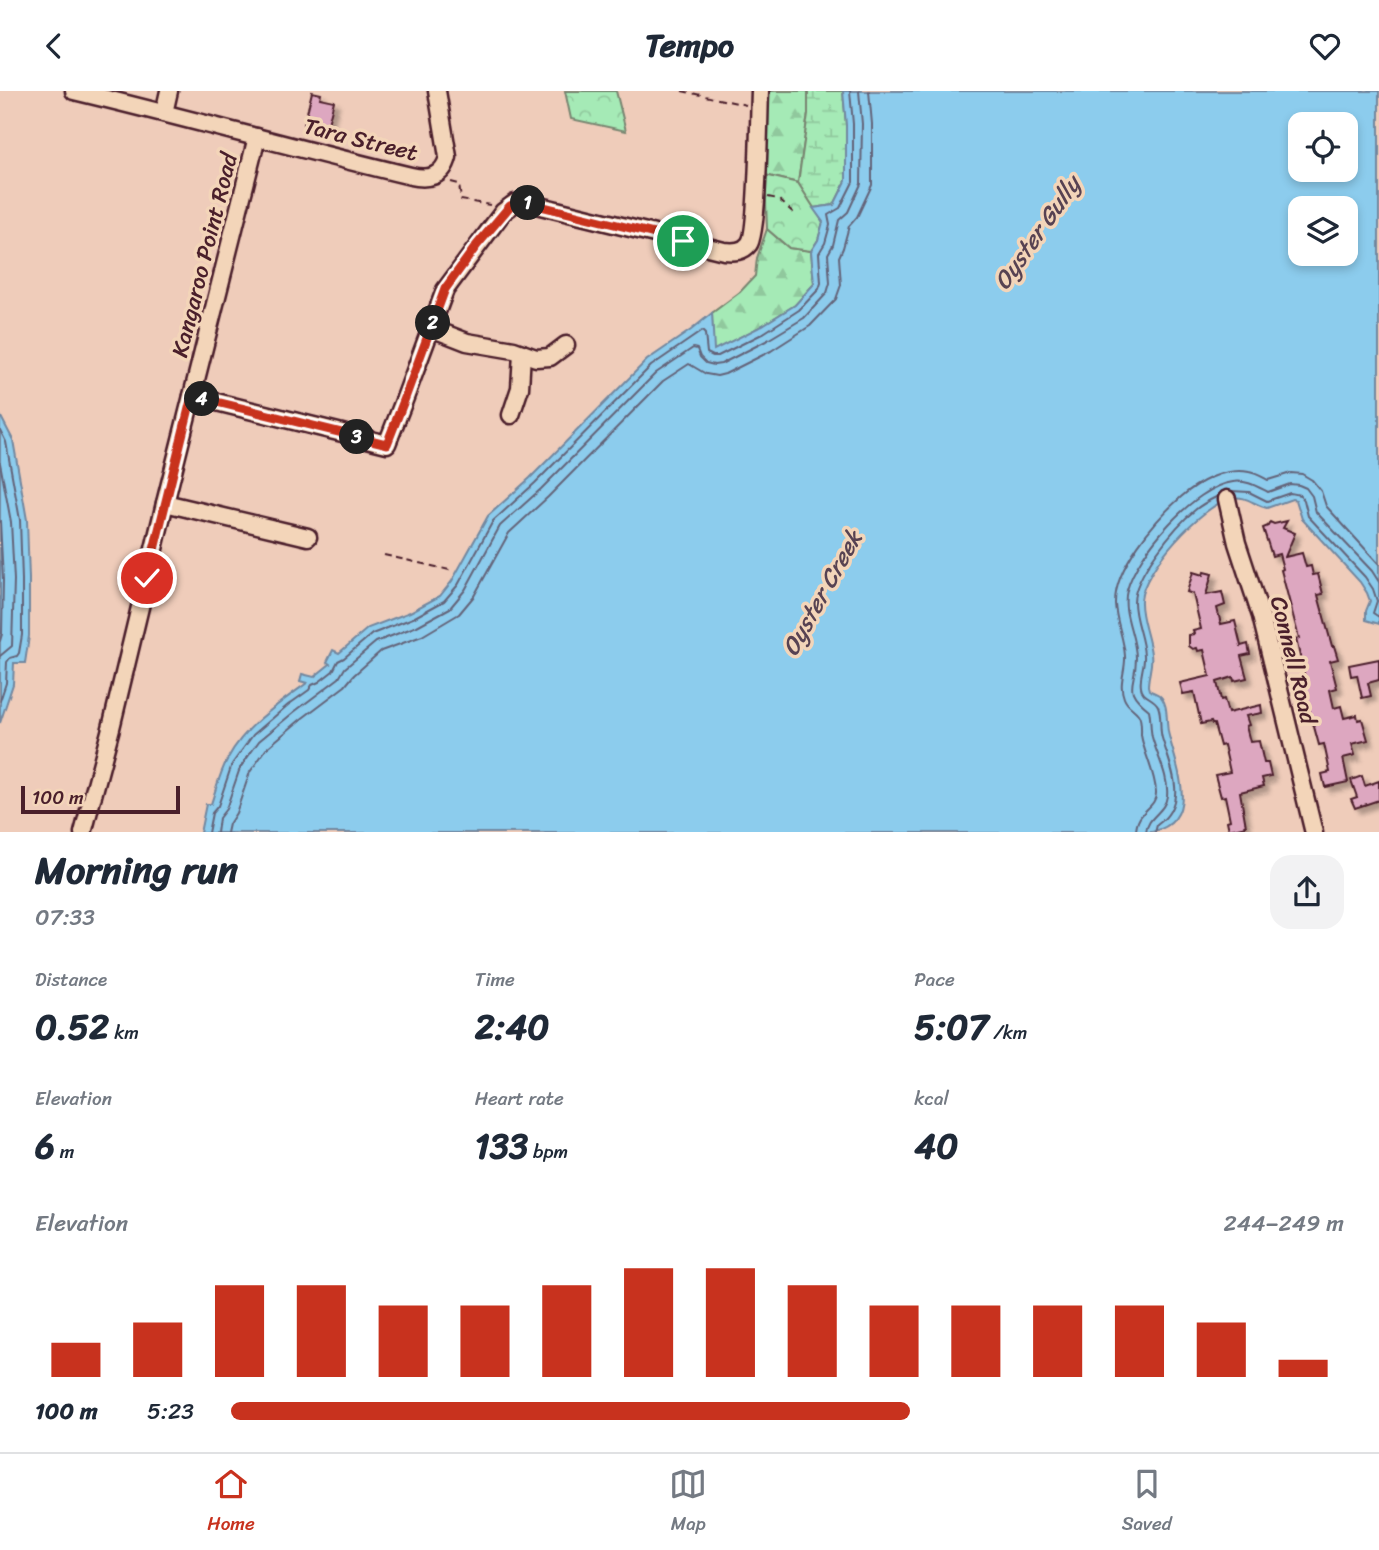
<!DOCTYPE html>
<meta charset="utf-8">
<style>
body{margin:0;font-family:Sriracha,sans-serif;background:#f2f2f3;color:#1f2937;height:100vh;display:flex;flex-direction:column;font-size:26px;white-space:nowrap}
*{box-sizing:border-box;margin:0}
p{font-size:23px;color:#747a83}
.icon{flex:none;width:38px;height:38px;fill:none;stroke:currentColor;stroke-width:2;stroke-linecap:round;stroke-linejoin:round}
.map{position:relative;height:741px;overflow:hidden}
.drawer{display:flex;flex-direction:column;background:#fff;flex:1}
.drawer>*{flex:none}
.fabs{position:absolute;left:1288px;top:21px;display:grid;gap:14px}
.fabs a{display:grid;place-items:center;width:70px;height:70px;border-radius:14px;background:#fff;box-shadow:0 4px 10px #0003;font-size:35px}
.scale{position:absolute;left:21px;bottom:18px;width:159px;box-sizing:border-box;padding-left:7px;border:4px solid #4a1f2b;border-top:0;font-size:19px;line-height:24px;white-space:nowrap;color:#4a1f2b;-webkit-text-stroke:5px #f3d5b9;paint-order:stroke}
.pin{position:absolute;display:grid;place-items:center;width:60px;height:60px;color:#fff;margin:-30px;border:4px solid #fff;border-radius:50%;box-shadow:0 2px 7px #0007}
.km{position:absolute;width:35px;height:35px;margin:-18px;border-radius:50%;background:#222;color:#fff;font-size:19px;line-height:35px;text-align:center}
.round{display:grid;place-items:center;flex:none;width:74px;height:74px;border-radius:21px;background:#f2f2f3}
.headline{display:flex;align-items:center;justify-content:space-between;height:119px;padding:0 35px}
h1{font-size:38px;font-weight:700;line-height:52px}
.figures{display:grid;grid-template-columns:repeat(3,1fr);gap:10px;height:119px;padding:7px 35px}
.figures div{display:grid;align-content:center}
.figures b{font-size:35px;font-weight:700}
.figures small{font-size:19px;font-weight:400}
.figures p{font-size:19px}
.chart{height:196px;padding:14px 35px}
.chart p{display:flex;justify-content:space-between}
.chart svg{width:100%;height:126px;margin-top:7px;stroke:#c8321e;stroke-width:6}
ul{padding:0 35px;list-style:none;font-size:23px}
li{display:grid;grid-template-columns:112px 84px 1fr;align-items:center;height:52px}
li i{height:18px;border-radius:9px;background:#c8321e}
header{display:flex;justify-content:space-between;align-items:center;height:91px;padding:0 35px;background:#fff;font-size:32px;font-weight:700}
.dock{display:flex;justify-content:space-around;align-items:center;height:98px;border-top:2px solid #e0e1e3;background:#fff;font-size:19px;color:#747a83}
.dock a{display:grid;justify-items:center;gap:4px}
.dock .on{color:#c8321e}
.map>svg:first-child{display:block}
.forest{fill:url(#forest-firs);stroke:#788470;stroke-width:2}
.wetland{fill:url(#wetland-marsh);stroke:#788470;stroke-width:2}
.park{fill:url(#park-crowns);stroke:#788470;stroke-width:2}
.water{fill:#8ccced;stroke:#72879f;stroke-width:2;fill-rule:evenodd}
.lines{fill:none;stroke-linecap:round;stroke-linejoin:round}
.shore{stroke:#646479;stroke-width:2}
.building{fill:#dda7c0;stroke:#4a1f2b;stroke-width:2;filter:url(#shadow)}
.minor-casing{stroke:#4a1f2b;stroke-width:21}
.path{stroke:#4a1f2b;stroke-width:2;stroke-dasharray:7 5;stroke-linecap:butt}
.minor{stroke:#f3d5b9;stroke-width:16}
.route-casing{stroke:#fff;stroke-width:14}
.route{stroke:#c8321e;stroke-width:9}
.labels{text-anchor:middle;stroke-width:7;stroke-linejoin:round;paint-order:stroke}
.street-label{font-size:23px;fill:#4a1f2b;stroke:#f3d5b9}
.water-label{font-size:24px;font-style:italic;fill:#574252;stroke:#f3d5b9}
</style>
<header><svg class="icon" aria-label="back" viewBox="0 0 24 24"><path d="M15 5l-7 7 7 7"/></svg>Tempo<svg class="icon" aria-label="heart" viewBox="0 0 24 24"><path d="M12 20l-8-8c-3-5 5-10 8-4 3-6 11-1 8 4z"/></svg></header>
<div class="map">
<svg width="1379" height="742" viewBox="0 0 1379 742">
<defs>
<pattern id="forest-firs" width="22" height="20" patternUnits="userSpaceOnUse" patternTransform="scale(1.75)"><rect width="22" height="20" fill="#a5eab6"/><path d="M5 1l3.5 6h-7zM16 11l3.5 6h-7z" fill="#90c89d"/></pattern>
<pattern id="wetland-marsh" width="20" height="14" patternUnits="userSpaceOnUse" patternTransform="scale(1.75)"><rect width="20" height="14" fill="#a5eab6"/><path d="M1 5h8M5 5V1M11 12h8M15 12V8" fill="none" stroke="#90c89d"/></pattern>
<pattern id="park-crowns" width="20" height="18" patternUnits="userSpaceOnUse" patternTransform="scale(1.75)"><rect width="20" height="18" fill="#a5eab6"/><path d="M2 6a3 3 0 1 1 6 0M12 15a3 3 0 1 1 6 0" fill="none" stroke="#90c89d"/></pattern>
<filter id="shadow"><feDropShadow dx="5" dy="5" stdDeviation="2" flood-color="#0004"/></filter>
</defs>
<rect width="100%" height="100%" fill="#efccba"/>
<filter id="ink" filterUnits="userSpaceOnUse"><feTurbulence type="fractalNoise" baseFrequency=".0143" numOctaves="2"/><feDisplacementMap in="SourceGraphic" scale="14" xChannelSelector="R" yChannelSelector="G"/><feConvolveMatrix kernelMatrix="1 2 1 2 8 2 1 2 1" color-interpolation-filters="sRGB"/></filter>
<g filter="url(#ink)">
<g class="forest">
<path d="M769 0H808V23L798 92 765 84Z"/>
<path d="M767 138 789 157 811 160 814 193 795 214 758 237 713 260 712 222 740 201 755 185 757 167Z"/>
</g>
<path class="wetland" d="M808 0H843L846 34V90L834 114 813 117 798 92 808 23Z"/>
<g class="park">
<path d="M565 0H616L626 40 571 28Z"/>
<path d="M765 84 798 92 823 131 818 149 811 160 789 157 767 138Z"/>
</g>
<g class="water">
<path d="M843 0H1379V533L1366 529V520L1370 510 1367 502 1360 491 1302 428 1296 409 1292 408 1267 417C1254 414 1246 404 1232 407 1201 414 1143 479 1141 509 1140 527 1149 545 1151 563 1153 574 1148 584 1148 595L1149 599C1152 601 1156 602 1159 604 1170 613 1165 633 1169 645 1178 681 1202 734 1146 742H200L206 713H211C216 698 220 681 228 667 245 635 278 613 307 592L300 590 302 583 314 586 330 573 327 571 333 559 339 562 368 537 410 521 440 505 452 490 488 425 530 387 647 269 691 239 712 222 714 259 758 237 795 214 814 193 811 160 818 149 823 131 813 117 834 114 846 90V34ZM1300 33H1346V79H1300ZM1300 117H1346V163H1300Z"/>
<path d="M0 324 13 349 27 429 29 488V545L25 572H14L13 593 0 632Z"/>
</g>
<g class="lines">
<g class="shore">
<path d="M0 339 6 351 20 429 22 489V544L19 562 17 565 10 567 7 571 6 592 0 610"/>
<path d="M0 372 11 431 14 489 12 555 0 565"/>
<path d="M1232 400 1249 401 1267 410 1290 402 1300 404 1304 409 1308 425 1365 486 1373 498 1377 510 1373 522 1379 526"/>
<path d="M0 430 3 489 2 543 0 550"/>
<path d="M208 742 212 722 218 715 232 673 253 644 288 614 309 599 312 594 319 591 333 580 338 570 344 567 372 543 413 527 444 510 458 494 493 430 535 392 651 275 702 240 705 243 707 262 713 265H718L762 243 799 219 819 198 821 192 819 162 825 152 830 134 828 124 840 117 853 91V33L850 0"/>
<path d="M217 742 219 727 226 718 240 677 259 650 294 621 339 587 345 577 376 551 417 535 450 517 465 499 500 435 541 398 656 282 693 257 697 258 700 266 706 272 714 274 721 273 766 250 804 227 827 202 830 192 828 163 833 154 839 129 848 121 861 93 862 33 859 0"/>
<path d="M227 742 229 733 236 722 250 681 267 657 300 629 345 595 354 584 381 560 422 545 459 523 474 505 509 442 548 406 663 290 689 273 706 283 717 285 725 283 771 260 810 235 836 208 841 194 839 166 843 157 849 135 857 126 872 94V33L869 0"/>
<path d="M1136 742C1136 718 1157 718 1156 701 1155 681 1144 663 1141 644 1141 638 1142 628 1138 623 1133 617 1127 615 1124 607 1118 592 1126 580 1125 565 1124 548 1116 531 1115 513 1114 477 1155 429 1181 406 1198 391 1225 376 1249 381 1256 382 1262 386 1268 389L1291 382 1302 383 1312 389 1321 400 1326 415 1379 473"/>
<path d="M1146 742C1147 725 1165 722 1167 705 1169 685 1157 665 1152 646 1150 637 1151 628 1149 619 1121 596 1136 596 1136 567 1136 544 1121 522 1127 499 1137 462 1194 396 1233 391 1247 389 1256 395 1268 401L1290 393 1299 394 1306 397 1312 405 1316 421 1372 480 1379 491"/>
<path d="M1155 742 1157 734C1189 711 1171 678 1162 647 1159 637 1162 624 1158 615 1154 606 1142 607 1141 596 1139 585 1145 575 1144 564 1143 546 1134 529 1134 511 1134 485 1175 435 1195 419 1202 413 1210 409 1218 405"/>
</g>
</g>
<g class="building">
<path d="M312 1 321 3 320 7 334 10 326 40 304 34Z"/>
<path d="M1287 430 1283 437 1295 442 1285 466 1302 462 1306 476 1311 475 1313 484 1318 483 1323 503 1318 504 1332 555H1334L1338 568 1330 570 1337 597 1330 599 1334 617 1341 615 1344 627 1357 624 1358 629 1362 628 1368 649 1352 653 1355 664 1343 667 1348 691 1325 696 1322 683 1330 681 1324 653 1319 654 1301 588 1305 587 1296 548 1299 547 1281 479 1283 478 1279 463 1272 465 1263 437 1268 435 1270 431 1274 433Z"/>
<path d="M1193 481 1203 484 1204 481 1212 483 1206 504 1222 501 1225 514 1217 517 1221 533 1235 530 1241 555 1248 553 1250 563 1241 565 1247 587 1234 590 1233 586 1217 591 1221 609 1224 608 1228 622 1261 614 1262 622 1246 625 1249 634 1246 635 1250 651 1259 650 1264 672H1268L1271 685 1262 687 1264 695 1240 701 1246 735 1229 739 1227 730 1230 729 1225 705 1221 706 1215 684 1230 681 1224 654 1220 655 1214 633H1212L1211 631 1201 633 1194 601 1183 603 1180 592 1210 585 1204 559 1198 560 1197 557 1193 558 1189 555V544L1194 543 1193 540 1201 538 1193 503 1187 501Z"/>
<path d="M1379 568V589L1368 592 1371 605 1362 607 1357 584 1351 585 1349 574Z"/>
<path d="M1362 685 1365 695 1379 690V709L1355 717 1351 708 1357 706 1351 689Z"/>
</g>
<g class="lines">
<g class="minor-casing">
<g id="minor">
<path d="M74 0C187 27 298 58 411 85 428 89 443 86 448 66L437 0"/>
<path d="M164 22 169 0"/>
<path d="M431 237 467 251 514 259 536 267 550 266 566 254"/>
<path d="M192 305 387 353 405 307 445 199 503 121 515 112 524 111 724 160C734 161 743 161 749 153 758 142 759 23 760 0"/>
<path d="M511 324 520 297 522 262"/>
<path d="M1227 408 1237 452 1261 525 1314 742"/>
<path d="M165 412 308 446"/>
<path d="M83 742 111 637 165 412 257 46"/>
</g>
</g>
<g class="path">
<path d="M682 0 746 14"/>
<path d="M451 91 459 93 461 109 490 114"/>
<path d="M768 106 778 108 796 124"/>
<path d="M384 464 454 480"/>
</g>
<use href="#minor" class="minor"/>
</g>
</g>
<g class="lines" filter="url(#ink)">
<g class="route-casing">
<path id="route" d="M147 487 192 305 387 353 405 307 445 198 477 154 510 115 516 112 524 111 683 150"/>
</g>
<use href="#route" class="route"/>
</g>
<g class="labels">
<g class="street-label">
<text transform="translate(361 48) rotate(14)" y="8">Tara Street</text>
<text transform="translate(204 164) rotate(-76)" y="8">Kangaroo Point Road</text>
<text transform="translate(1294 569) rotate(76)" y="8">Connell Road</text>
</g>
<g class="water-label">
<text transform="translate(1037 142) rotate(-55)" y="8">Oyster Gully</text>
<text transform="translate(822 502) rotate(-61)" y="8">Oyster Creek</text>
</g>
</g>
</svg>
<div class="fabs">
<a><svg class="icon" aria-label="locate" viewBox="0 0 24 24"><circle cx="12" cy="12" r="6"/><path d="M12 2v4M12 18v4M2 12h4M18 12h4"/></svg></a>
<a><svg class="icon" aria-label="layers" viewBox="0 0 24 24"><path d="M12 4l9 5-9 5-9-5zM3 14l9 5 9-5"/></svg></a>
</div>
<div class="scale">100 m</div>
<div class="pin" style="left:683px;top:150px;background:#1e9e55"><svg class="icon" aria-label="arrive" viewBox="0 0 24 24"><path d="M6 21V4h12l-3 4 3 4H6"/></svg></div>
<div class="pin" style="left:147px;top:487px;background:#d93025"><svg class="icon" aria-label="check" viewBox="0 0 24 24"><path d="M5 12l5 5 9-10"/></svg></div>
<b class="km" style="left:528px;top:112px">1</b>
<b class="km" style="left:433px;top:232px">2</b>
<b class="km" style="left:357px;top:346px">3</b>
<b class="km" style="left:202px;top:308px">4</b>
</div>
<section class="drawer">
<div class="headline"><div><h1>Morning run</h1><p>07:33</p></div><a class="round"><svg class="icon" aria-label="share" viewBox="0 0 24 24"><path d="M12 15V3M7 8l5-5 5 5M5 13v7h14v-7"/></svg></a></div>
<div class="figures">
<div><p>Distance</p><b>0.52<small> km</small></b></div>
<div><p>Time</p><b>2:40</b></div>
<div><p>Pace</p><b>5:07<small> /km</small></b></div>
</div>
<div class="figures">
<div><p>Elevation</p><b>6<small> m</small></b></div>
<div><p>Heart rate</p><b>133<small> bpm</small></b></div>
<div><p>kcal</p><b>40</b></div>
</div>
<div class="chart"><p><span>Elevation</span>244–249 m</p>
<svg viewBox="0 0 160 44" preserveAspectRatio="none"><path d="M5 44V32M15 44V25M25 44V12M35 44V12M45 44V19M55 44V19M65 44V12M75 44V6M85 44V6M95 44V12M105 44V19M115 44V19M125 44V19M135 44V19M145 44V25M155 44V38"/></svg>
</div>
<ul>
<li><b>100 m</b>5:23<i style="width:61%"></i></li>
</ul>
</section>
<nav class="dock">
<a class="on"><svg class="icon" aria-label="home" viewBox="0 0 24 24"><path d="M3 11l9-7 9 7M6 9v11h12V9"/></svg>Home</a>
<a><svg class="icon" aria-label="map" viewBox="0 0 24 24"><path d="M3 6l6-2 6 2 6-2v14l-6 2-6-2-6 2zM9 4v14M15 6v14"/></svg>Map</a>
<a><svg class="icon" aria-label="saved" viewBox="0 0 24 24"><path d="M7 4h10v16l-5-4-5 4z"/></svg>Saved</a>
</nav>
